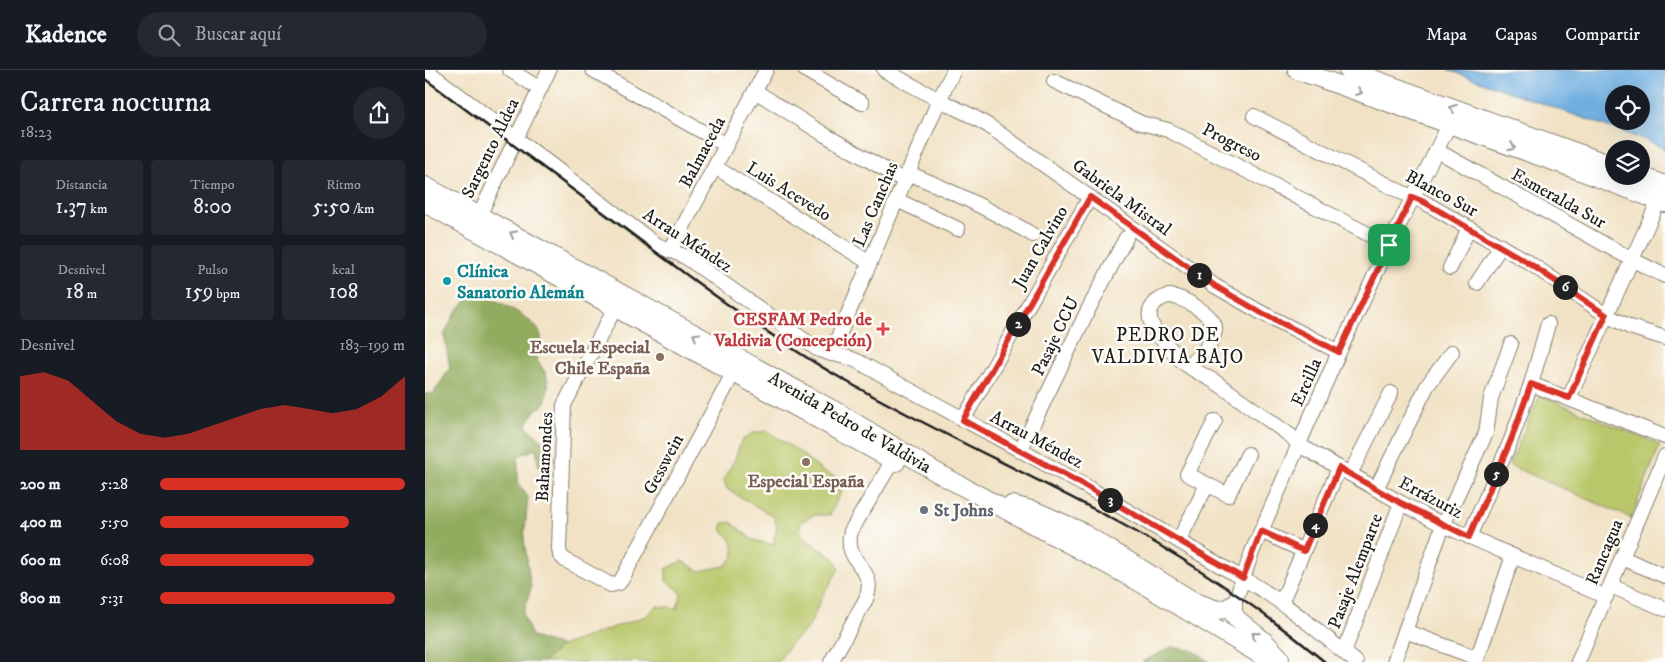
<!DOCTYPE html>
<html lang="es">
<meta charset="utf-8">
<style>
body{margin:0;font-family:"IM FELL DW Pica",serif;background:#242831;color:#f1f3f6;height:100vh;display:flex;flex-direction:column;font-size:19px;white-space:nowrap}
*{box-sizing:border-box;margin:0}
p{font-size:16px;color:#9ea1a6}
.icon{flex:none;width:28px;height:28px;fill:none;stroke:currentColor;stroke-width:2;stroke-linecap:round;stroke-linejoin:round}
.map{position:relative;flex:1;overflow:hidden}
.panel{display:flex;flex-direction:column;background:#171b24;width:425px}
.panel>*{flex:none}
.buttons{position:absolute;left:1180px;top:15px;display:grid;gap:10px}
.buttons a{display:grid;place-items:center;width:45px;height:45px;border-radius:50%;background:#171b24;box-shadow:0 5px 20px #0002;font-size:25px}
.pin{position:absolute;display:grid;place-items:center;width:42px;height:42px;color:#fff;margin:-21px;border-radius:10px;box-shadow:0 2px 8px #0006}
.km{position:absolute;width:25px;height:25px;margin:-12px;border-radius:50%;background:#222;color:#fff;font-size:14px;line-height:25px;text-align:center}
.round{display:grid;place-items:center;flex:none;width:52px;height:52px;border-radius:26px;background:#242831}
.summary{display:flex;align-items:center;justify-content:space-between;height:85px;padding:0 20px}
h1{font-size:28px;font-weight:600;line-height:38px}
.figures{display:grid;grid-template-columns:repeat(3,1fr);gap:8px;height:85px;padding:5px 20px}
.figures div{display:grid;align-content:center;border-radius:5px;background:#242831;text-align:center}
.figures b{font-size:21px;font-weight:600}
.figures small{font-size:14px;font-weight:400}
.figures p{font-size:14px}
.chart{height:140px;padding:10px 20px}
.chart p{display:flex;justify-content:space-between}
.chart svg{width:100%;height:90px;margin-top:5px;fill:#d93025;opacity:.7}
ul{padding:0 20px;list-style:none;font-size:16px}
li{display:grid;grid-template-columns:80px 60px 1fr;align-items:center;height:38px}
li i{height:12px;border-radius:6px;background:#d93025}
header{display:flex;align-items:center;gap:30px;box-sizing:border-box;height:70px;padding:0 25px;background:#171b24;border-bottom:1px solid #363941}
header strong{font-size:24px}
nav{display:flex;gap:28px;margin-inline-start:auto;font-size:18px}
.search{width:350px;height:45px;background:#242831;display:flex;align-items:center;gap:12px;box-sizing:border-box;padding:0 18px;border-radius:28px;color:#9ea1a6;font-size:19px}
main{display:flex;flex:1;min-height:0}
.map>svg:first-child{display:block}
.green{fill:#b9c76a;stroke:#6a7243}
.forest{fill:#92ac5e;stroke:#57643d}
.water{fill:#6dade0;stroke:#44647e;fill-rule:evenodd}
.lines{fill:none;stroke-linecap:round;stroke-linejoin:round}
.minor-casing{stroke:#867f70;stroke-width:16}
.major-casing{stroke:#867f70;stroke-width:20}
.minor{stroke:#fff;stroke-width:14}
.major{stroke:#fff;stroke-width:18}
.rail{stroke:#1c1c1c;stroke-width:2.5}
.oneway{stroke:#999}
.route-casing{stroke:#fff;stroke-width:10}
.route{stroke:#d93025;stroke-width:6}
.culture-dot{fill:#0f9aa8;stroke:#fdfcf7;stroke-width:2}
.health-dot{fill:#e0444e;stroke:#fdfcf7;stroke-width:2}
.education-dot{fill:#8d6e63;stroke:#fdfcf7;stroke-width:2}
.worship-dot{fill:#6b7280;stroke:#fdfcf7;stroke-width:2}
.labels{text-anchor:middle;stroke-width:5;stroke-linejoin:round;paint-order:stroke}
.street-label{font-size:18px;fill:#1c1c1c;stroke:#fdfcf7}
.culture-label{font-size:18px;font-weight:bold;fill:#0d838f;stroke:#fdfcf7;text-anchor:start}
.health-label{font-size:18px;font-weight:bold;fill:#be3a42;stroke:#fdfcf7;text-anchor:end}
.education-label{font-size:18px;font-weight:bold;fill:#785e54;stroke:#fdfcf7;text-anchor:end}
.worship-label{font-size:18px;font-weight:bold;fill:#5b616d;stroke:#fdfcf7;text-anchor:start}
.neighbourhood-label{font-size:19px;letter-spacing:1px;fill:#1c1c1c;stroke:#fdfcf7}
</style>
<header>
<strong>Kadence</strong>
<div class="search"><svg class="icon" aria-label="search" viewBox="0 0 24 24"><circle cx="10" cy="10" r="6"/><path d="M15 15l6 6"/></svg>Buscar aquí</div>
<nav><a>Mapa</a><a>Capas</a><a>Compartir</a></nav>
</header>
<main>
<section class="panel">
<div class="summary"><div><h1>Carrera nocturna</h1><p>18:23</p></div><a class="round"><svg class="icon" aria-label="share" viewBox="0 0 24 24"><path d="M12 15V3M7 8l5-5 5 5M5 13v7h14v-7"/></svg></a></div>
<div class="figures">
<div><p>Distancia</p><b>1.37<small> km</small></b></div>
<div><p>Tiempo</p><b>8:00</b></div>
<div><p>Ritmo</p><b>5:50<small> /km</small></b></div>
</div>
<div class="figures">
<div><p>Desnivel</p><b>18<small> m</small></b></div>
<div><p>Pulso</p><b>159<small> bpm</small></b></div>
<div><p>kcal</p><b>108</b></div>
</div>
<div class="chart"><p><span>Desnivel</span>183–199 m</p>
<svg viewBox="0 0 160 44" preserveAspectRatio="none"><path d="M0 44V8L10 6L20 10L30 20L40 30L50 36L60 38L70 36L80 32L90 28L100 24L110 22L120 24L130 26L140 24L150 18L160 8V44z"/></svg>
</div>
<ul>
<li><b>200 m</b>5:28<i style="width:100%"></i></li>
<li><b>400 m</b>5:50<i style="width:77%"></i></li>
<li><b>600 m</b>6:08<i style="width:63%"></i></li>
<li><b>800 m</b>5:31<i style="width:96%"></i></li>
</ul>
</section>
<div class="map">
<svg width="1240" height="592" viewBox="0 0 1240 592">
<rect width="100%" height="100%" fill="#fdfcf7"/>
<filter id="ink" filterUnits="userSpaceOnUse"><feTurbulence type="fractalNoise" baseFrequency=".02" numOctaves="2"/><feDisplacementMap in="SourceGraphic" scale="10" xChannelSelector="R" yChannelSelector="G"/><feConvolveMatrix kernelMatrix="1 2 1 2 8 2 1 2 1" color-interpolation-filters="sRGB"/></filter>
<filter id="wash" filterUnits="userSpaceOnUse"><feTurbulence type="fractalNoise" baseFrequency=".0096" numOctaves="4" result="noise"/><feDisplacementMap in="SourceGraphic" scale="20" xChannelSelector="R" yChannelSelector="G"/><feGaussianBlur stdDeviation="1.12" result="paint"/><feColorMatrix in="noise" values="0 0 0 0 0 0 0 0 0 0 0 0 0 0 0 0 0 1.4 0 .05"/><feComposite in="paint" operator="in"/></filter>
<g filter="url(#wash)">
<rect width="100%" height="100%" fill="#f1e2c5"/>
<g class="green">
<path d="M1115 325 1235 375 1206 448 1084 395Z"/>
<path d="M342 361 376 383 397 401 417 410 416 422 405 445H388L375 453 376 466 410 489 414 499 397 527 384 557 365 574 353 592H118L136 576 221 546 231 536 252 538 256 525 254 520 241 511V499L257 491 275 501 300 496 309 486C309 473 307 468 296 460L298 453 306 452 328 470 348 475 352 456 348 446 303 420 298 410 310 389 316 371 328 363Z"/>
</g>
<g class="forest">
<path d="M59 225C74 232 112 249 116 266 118 272 113 282 111 289 125 308 126 312 119 335L110 340 101 356 122 376 130 386 124 400 114 398 111 379 93 386V413L103 427 99 470 106 518 98 544 107 567 136 576 118 592H0V324H8L25 298 19 265 30 243 43 229Z"/>
<path d="M747 577 769 581 785 592H717Z"/>
</g>
<path class="water" d="M1023 0H1240V79L1220 70ZM1189 24H1216V51H1189Z"/>
</g>
<g filter="url(#ink)">
<g class="lines">
<g class="minor-casing">
<g id="minor">
<path d="M1 0 229 173C240 180 251 182 262 188L392 279C405 285 419 285 432 291L657 414 808 503C853 526 892 560 931 592"/>
<path d="M85 0 115 19"/>
<path d="M168 0 301 75"/>
<path d="M380 0 437 33"/>
<path d="M459 0 514 30 547 46 564 56 790 216 835 242 914 282"/>
<path d="M629 11 716 53 743 60 964 175"/>
<path d="M330 21 400 65 480 111"/>
<path d="M829 46 978 123 999 132 1103 192 1181 245 1205 257 1240 268"/>
<path d="M1011 80 1206 189 1240 206"/>
<path d="M290 97 445 193"/>
<path d="M483 103C528 121 566 140 608 165"/>
<path d="M472 130 533 159"/>
<path d="M54 146 124 0"/>
<path d="M245 181 341 0"/>
<path d="M1025 198 1044 158"/>
<path d="M1052 213 1076 176"/>
<path d="M190 238 139 335 134 478 135 485 140 490 186 515 194 513 197 509 302 315 312 294"/>
<path d="M406 284 514 30 529 0"/>
<path d="M763 296C773 287 788 275 790 260 792 246 758 227 745 226 740 226 735 229 731 232 715 247 733 265 744 277 750 284 755 291 763 296 773 303 785 308 795 315 819 332 842 349 866 366L874 375 976 433 1018 455 1181 527"/>
<path d="M1106 314 1240 367"/>
<path d="M1144 328 1234 130"/>
<path d="M538 350 665 127"/>
<path d="M790 351 762 404 803 425 823 384"/>
<path d="M595 381 663 240 701 168"/>
<path d="M925 404 966 323"/>
<path d="M951 419 1002 316 1027 282"/>
<path d="M836 461 879 481"/>
<path d="M1044 467 1086 370 1106 314 1123 254"/>
<path d="M754 470 782 415"/>
<path d="M1197 488 1240 506"/>
<path d="M1186 516 1240 539"/>
<path d="M856 533 914 398"/>
<path d="M808 535 812 526 827 482 914 282 964 175 1024 55"/>
<path d="M980 561 1052 588"/>
<path d="M919 582 976 433"/>
<path d="M406 592 441 529C454 497 417 495 426 461L468 390"/>
<path d="M969 592 1018 455 1061 363 1066 328 1086 274"/>
<path d="M1051 592 1088 486"/>
<path d="M1153 592 1240 386"/>
</g>
</g>
<g class="major-casing">
<g id="major">
<path d="M872 0 1142 96 1240 133"/>
<path d="M923 0 1189 96"/>
<path d="M1216 106 1240 115"/>
<path d="M0 116 419 346 511 402 716 513 847 592"/>
<path d="M0 133 471 392"/>
<path d="M587 435 610 441 653 460 770 532 792 540 800 539 808 535V543L812 549 840 572 855 588"/>
</g>
</g>
<use href="#minor" class="minor"/>
<use href="#major" class="major"/>
<path class="rail" d="M0 9C65 58 130 106 195 155 265 208 336 261 412 306 504 359 601 402 695 453 767 492 836 539 900 592"/>
</g>
<defs><path id="oneway-chevron" d="M-2-3.5L2.5 0L-2 3.5" fill="none" stroke-width="1.6" stroke-linecap="round" stroke-linejoin="round" transform="scale(1.25)"/></defs>
<g class="oneway">
<use href="#oneway-chevron" transform="translate(934 22) rotate(20)"/>
<use href="#oneway-chevron" transform="translate(1028 38) rotate(-160)"/>
<use href="#oneway-chevron" transform="translate(1087 77) rotate(19)"/>
<use href="#oneway-chevron" transform="translate(88 164) rotate(-151)"/>
<use href="#oneway-chevron" transform="translate(271 266) rotate(-151)"/>
<use href="#oneway-chevron" transform="translate(830 565) rotate(-141)"/>
</g>
</g>
<g class="lines" filter="url(#ink)">
<g class="route-casing">
<path id="route" d="M665 127 790 216 835 242 914 282 987 127 999 132 1102 192 1181 245 1144 328 1106 314 1086 370 1044 467 976 433 914 398 879 481 836 461 818 508 657 414 538 350Z"/>
</g>
<use href="#route" class="route"/>
</g>
<circle class="culture-dot" cx="22" cy="211" r="5"/>
<path class="health-dot" d="M455.5 251.5h5v5h5v5h-5v5h-5v-5h-5v-5h5z"/>
<g class="education-dot">
<circle cx="235" cy="287" r="5"/>
<circle cx="381" cy="392" r="5"/>
</g>
<circle class="worship-dot" cx="499" cy="440" r="5"/>
<g class="labels">
<g class="street-label">
<text transform="translate(807 72) rotate(27)" y="6">Progreso</text>
<text transform="translate(65 78) rotate(-64)" y="6">Sargento Aldea</text>
<text transform="translate(277 82) rotate(-62)" y="6">Balmaceda</text>
<text transform="translate(364 121) rotate(32)" y="6">Luis Acevedo</text>
<text transform="translate(1017 123) rotate(28)" y="6">Blanco Sur</text>
<text transform="translate(697 127) rotate(36)" y="6">Gabriela Mistral</text>
<text transform="translate(1134 128) rotate(29)" y="6">Esmeralda Sur</text>
<text transform="translate(450 134) rotate(-67)" y="6">Las Canchas</text>
<text transform="translate(263 170) rotate(33)" y="6">Arrau Méndez</text>
<text transform="translate(615 177) rotate(-60)" y="6">Juan Calvino</text>
<text transform="translate(630 266) rotate(-64)" y="6">Pasaje CCU</text>
<text transform="translate(881 312) rotate(-66)" y="6">Ercilla</text>
<text transform="translate(425 352) rotate(30)" y="6">Avenida Pedro de Valdivia</text>
<text transform="translate(612 369) rotate(28)" y="6">Arrau Méndez</text>
<text transform="translate(119 387) rotate(-87)" y="6">Bahamondes</text>
<text transform="translate(238 394) rotate(-62)" y="6">Gesswein</text>
<text transform="translate(1006 427) rotate(28)" y="6">Errázuriz</text>
<text transform="translate(1179 482) rotate(-67)" y="6">Rancagua</text>
<text transform="translate(930 501) rotate(-69)" y="6">Pasaje Alemparte</text>
</g>
<g class="culture-label">
<text x="32" y="207">Clínica<tspan x="32" dy="21">Sanatorio Alemán</tspan></text>
</g>
<g class="health-label">
<text x="447" y="255">CESFAM Pedro de<tspan x="447" dy="21">Valdivia (Concepción)</tspan></text>
</g>
<g class="education-label">
<text x="225" y="283">Escuela Especial<tspan x="225" dy="21">Chile España</tspan></text>
<text x="381" y="417" text-anchor="middle">Especial España</text>
</g>
<g class="worship-label">
<text x="509" y="446">St Johns</text>
</g>
<g class="neighbourhood-label">
<text x="743" y="271">PEDRO DE<tspan x="743" dy="22">VALDIVIA BAJO</tspan></text>
</g>
</g>
</svg>
<div class="buttons">
<a><svg class="icon" aria-label="locate" viewBox="0 0 24 24"><circle cx="12" cy="12" r="6"/><path d="M12 2v4M12 18v4M2 12h4M18 12h4"/></svg></a>
<a><svg class="icon" aria-label="layers" viewBox="0 0 24 24"><path d="M12 4l9 5-9 5-9-5zM3 14l9 5 9-5"/></svg></a>
</div>
<div class="pin" style="left:964px;top:175px;background:#1e9e55"><svg class="icon" aria-label="arrive" viewBox="0 0 24 24"><path d="M6 21V4h12l-3 4 3 4H6"/></svg></div>
<b class="km" style="left:774px;top:205px">1</b>
<b class="km" style="left:593px;top:254px">2</b>
<b class="km" style="left:685px;top:430px">3</b>
<b class="km" style="left:890px;top:455px">4</b>
<b class="km" style="left:1071px;top:404px">5</b>
<b class="km" style="left:1140px;top:217px">6</b>
</div>
</main>
